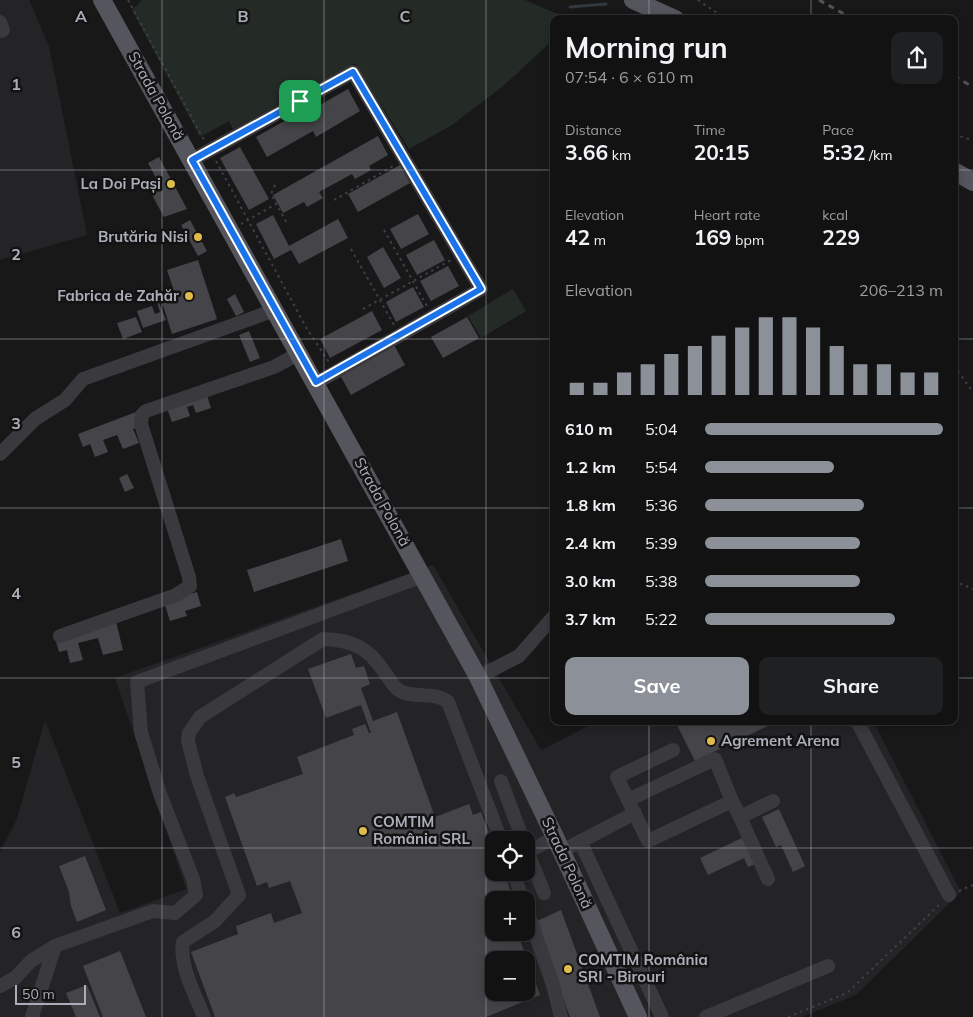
<!DOCTYPE html>
<meta charset="utf-8">
<style>
body{margin:0;font-family:Mulish,sans-serif;background:#1f2021;color:#f1f3f6;height:100vh;display:flex;flex-direction:column;font-size:19px;white-space:nowrap}
*{box-sizing:border-box;margin:0}
p{font-size:16px;color:#9c9ea0}
.icon{flex:none;width:28px;height:28px;fill:none;stroke:currentColor;stroke-width:2;stroke-linecap:round;stroke-linejoin:round}
.map{position:relative;flex:1;overflow:hidden}
.details{position:absolute;left:550px;top:15px;width:408px;height:710px;display:flex;flex-direction:column;background:#121213;border-radius:10px;box-shadow:0 2px 12px #0003,0 0 0 1px #313233}
.details>*{flex:none}
.controls{position:absolute;left:485px;top:831px;display:grid;gap:10px}
.controls a{display:grid;place-items:center;width:50px;height:50px;border-radius:10px;background:#121213;box-shadow:0 2px 12px #0003,0 0 0 1px #313233;font-size:25px}
.scale{position:absolute;left:15px;bottom:12px;width:71px;box-sizing:border-box;padding-left:5px;border:2px solid #abaeb8;border-top:0;font-size:14px;line-height:18px;white-space:nowrap;color:#abaeb8;-webkit-text-stroke:4px #131314;paint-order:stroke}
.pin{position:absolute;display:grid;place-items:center;width:42px;height:42px;color:#fff;margin:-21px;border-radius:10px;box-shadow:0 2px 8px #0006}
.round{display:grid;place-items:center;flex:none;width:52px;height:52px;border-radius:10px;background:#1f2021}
.headline{display:flex;align-items:center;justify-content:space-between;height:85px;padding:0 15px}
h1{font-size:28px;font-weight:700;line-height:38px}
.metrics{display:grid;grid-template-columns:repeat(3,1fr);gap:8px;height:85px;padding:5px 15px}
.metrics div{display:grid;align-content:center}
.metrics b{font-size:21px;font-weight:700}
.metrics small{font-size:14px;font-weight:400}
.metrics p{font-size:14px}
.chart{height:140px;padding:10px 15px}
.chart p{display:flex;justify-content:space-between}
.chart svg{width:100%;height:90px;margin-top:5px;stroke:#8c9099;stroke-width:6}
.action{display:flex;gap:10px;margin-top:auto;padding:10px 15px}
.action a{flex:1;height:58px;border-radius:10px;background:#8c9099;color:#fff;font-size:20px;font-weight:700;line-height:58px;text-align:center}
.action a+a{background:#1f2021;color:#f1f3f6}
ul{padding:0 15px;list-style:none;font-size:16px}
li{display:grid;grid-template-columns:80px 60px 1fr;align-items:center;height:38px}
li i{height:12px;border-radius:6px;background:#8c9099}
.map>svg:first-child{display:block}
.built{fill:#242426;fill-rule:evenodd}
.green{fill:#242b26}
.lines{fill:none;stroke-linecap:round;stroke-linejoin:round}
.stream{stroke:#323941;stroke-width:3}
.building{fill:#454549;fill-rule:evenodd}
.path{stroke:#3f4045;stroke-width:2;stroke-dasharray:2.5 4;stroke-linecap:butt}
.minor{stroke:#39393e;stroke-width:14}
.major{stroke:#55565d;stroke-width:18}
.rail{stroke:#525359;stroke-width:3;stroke-dasharray:6 5;stroke-linecap:butt}
.route-casing{stroke:#fff;stroke-width:10}
.route{stroke:#1a73e8;stroke-width:6}
.grid{fill:none;stroke:#abaeb8;stroke-width:1;stroke-opacity:0.55}
.poi-dot{fill:#debc4b;stroke:#131314;stroke-width:2}
.labels{text-anchor:middle;stroke-width:5;stroke-linejoin:round;paint-order:stroke}
.street-label{font-size:15px;fill:#abaeb8;stroke:#131314}
.poi-label{font-size:15px;font-weight:bold;fill:#abaeb8;stroke:#131314;text-anchor:end}
.grid-label{font-size:16px;text-anchor:middle;font-weight:bold;fill:#abaeb8;stroke:#131314;stroke-width:5;stroke-linejoin:round;paint-order:stroke}
</style>
<div class="map">
<svg width="973" height="1017" viewBox="0 0 973 1017">
<rect width="100%" height="100%" fill="#181819"/>
<g class="built">
<path d="M0 0H29L49 46 87 235 0 260Z"/>
<path d="M433 565 541 750 598 721H873L961 892 856 995 802 1017H0V852L17 819 45 720 120 913 186 889 115 678ZM494 840H526V872H494ZM494 900H526V932H494ZM494 960H526V992H494Z"/>
</g>
<g class="green">
<path d="M142 0H525L560 15V19H554V39L502 87 452 125 409 149 355 63 233 129 229 121 200 137 132 10Z"/>
<path d="M513 289 526 311 481 338 468 316Z"/>
</g>
<g class="lines">
<path class="stream" d="M570 7 606 4"/>
</g>
<g class="building">
<path d="M348 89 360 111 316 137 313 131 267 157 256 137 302 111 304 114Z"/>
<path d="M378 136 388 155 369 166 371 170 355 179 352 174 319 192 323 198 307 207 304 202 283 213 273 195Z"/>
<path d="M240 147 269 199 249 210 220 158Z"/>
<path d="M159 157 187 209 164 217 146 184 156 178 148 163Z"/>
<path d="M400 165 410 183 358 212 348 194Z"/>
<path d="M418 214 429 234 401 249 390 229Z"/>
<path d="M273 215 289 246 338 219 348 238 299 264 291 250 274 259 256 224Z"/>
<path d="M190 220 207 251 198 256 181 225Z"/>
<path d="M434 240 445 260 417 275 406 255Z"/>
<path d="M383 247 401 278 384 288 367 257Z"/>
<path d="M198 260 217 319 172 334 161 299 175 294 167 270Z"/>
<path d="M448 266 459 286 431 301 420 281Z"/>
<path d="M413 287 424 307 396 322 386 302Z"/>
<path d="M235 294 244 312 236 316 227 299Z"/>
<path d="M157 302H159L166 320 143 328 137 311 152 306 155 314 160 312Z"/>
<path d="M372 311 382 330 330 358 320 339Z"/>
<path d="M136 317 142 332 123 339 117 323Z"/>
<path d="M467 317 479 338 443 358 431 337Z"/>
<path d="M249 331 260 358 250 362 239 335Z"/>
<path d="M394 345 405 365 351 395 340 375Z"/>
<path d="M206 392 211 408 196 413 193 405 187 407 190 416 172 422 166 406Z"/>
<path d="M136 412 141 426 133 429 139 443 123 449 117 435 103 440 108 452 95 457 90 444 83 447 78 434Z"/>
<path d="M127 474 134 488 125 492 119 478Z"/>
<path d="M341 539 348 561 254 592 247 570Z"/>
<path d="M197 592 201 606 185 611 187 616 170 621 164 602Z"/>
<path d="M116 622 123 650 103 655 98 638 78 643 83 660 70 663 67 650 59 652 55 638Z"/>
<path d="M351 654 356 668 364 666 370 684 361 688 373 721 397 712 435 817 469 804 473 815 481 812 494 846V872H504L512 895 504 898 505 900H494V932H517L540 995 486 1017H215L191 952 238 934 236 926 271 913 274 923 302 913 290 881 269 888 267 882 257 886 225 797 234 793 236 797 303 774 297 757 354 735 352 729 365 724 369 733H371L361 705 326 718 308 669ZM494 960H526V992H494Z"/>
<path d="M675 721H778L695 761Z"/>
<path d="M779 809 805 866 793 872 781 845 776 847 762 817Z"/>
<path d="M746 836 758 863 748 867 744 858 708 875 700 858Z"/>
<path d="M85 856 106 910 77 922 71 906 69 892 59 866Z"/>
<path d="M561 910 600 1017H570L535 922Z"/>
<path d="M120 951 146 1017H103L83 966Z"/>
<path d="M87 985 100 1017H76L66 993Z"/>
</g>
<g class="lines">
<g class="path">
<path d="M128 0 204 140"/>
<path d="M698 0 726 19"/>
<path d="M954 135 973 140"/>
<path d="M216 161 307 329 329 362"/>
<path d="M275 185 271 194 288 225"/>
<path d="M334 200 395 165"/>
<path d="M241 224 276 204"/>
<path d="M384 230 428 308"/>
<path d="M351 249 394 325"/>
<path d="M363 309 451 260"/>
<path d="M954 366 973 392"/>
<path d="M954 581 973 589"/>
<path d="M959 891 973 885"/>
<path d="M788 1017 847 993 941 903"/>
</g>
<g class="minor">
<path d="M0 22 3 30 0 31"/>
<path d="M192 160 353 72 481 289 316 383"/>
<path d="M0 454 35 419 65 400 83 379 275 310"/>
<path d="M60 636 176 595 190 586 189 577 141 424 142 415 146 411 274 367 300 353"/>
<path d="M478 677 519 656 554 616"/>
<path d="M857 721 949 895"/>
<path d="M673 750 617 777 648 841 732 801 740 817 773 801"/>
<path d="M501 781 523 840"/>
<path d="M628 800 715 759 732 801"/>
<path d="M740 817 768 879"/>
<path d="M580 841 662 1017"/>
<path d="M526 848 544 893"/>
<path d="M562 851 635 813"/>
<path d="M528 852 555 837"/>
<path d="M513 872 523 900"/>
<path d="M526 908 553 985 561 1017"/>
<path d="M0 986 15 978 31 961 55 946"/>
<path d="M32 1017 55 946 153 911 175 913 196 895 193 879 160 794 141 732 137 682 423 576"/>
<path d="M204 1017C195 994 179 966 183 942L215 921 239 895 197 776 188 741 189 733 200 717 323 639C353 640 369 648 385 673 390 679 393 687 400 691 415 699 436 691 448 702L501 840"/>
<path d="M706 1017 828 966"/>
</g>
<g class="major">
<path d="M102 0 478 677 555 837 638 1017"/>
<path d="M633 0 675 19"/>
<path d="M954 171 973 182"/>
</g>
<g class="rail">
<path d="M819 0 853 19"/>
<path d="M954 76 973 87"/>
</g>
</g>
<g class="lines">
<g class="route-casing">
<path id="route" d="M353 72 481 289 316 382 192 160Z"/>
</g>
<use href="#route" class="route"/>
</g>
<path class="grid" d="M162 0V1017M324 0V1017M486 0V1017M649 0V19M811 0V19M0 170H554M954 170H973M0 339H554M954 339H973M0 508H554M954 508H973M0 678H554M954 678H973M649 721V1017M811 721V1017M0 848H494M526 848H973"/>
<g class="poi-dot">
<circle cx="171" cy="184" r="5"/>
<circle cx="198" cy="237" r="5"/>
<circle cx="189" cy="296" r="5"/>
<circle cx="711" cy="741" r="5"/>
<circle cx="363" cy="831" r="5"/>
<circle cx="568" cy="969" r="5"/>
</g>
<g class="labels">
<g class="street-label">
<text transform="translate(156 96) rotate(61)" y="5">Strada Polonă</text>
<text transform="translate(382 502) rotate(61)" y="5">Strada Polonă</text>
<text transform="translate(567 863) rotate(65)" y="5">Strada Polonă</text>
</g>
<g class="poi-label">
<text x="161" y="189">La Doi Pași</text>
<text x="188" y="242">Brutăria Nisi</text>
<text x="179" y="301">Fabrica de Zahăr</text>
<text x="721" y="746" text-anchor="start">Agrement Arena</text>
<text x="373" y="827" text-anchor="start">COMTIM<tspan x="373" dy="17">România SRL</tspan></text>
<text x="578" y="965" text-anchor="start">COMTIM România<tspan x="578" dy="17">SRI - Birouri</tspan></text>
</g>
</g>
<g class="grid-label">
<text x="81" y="22">A</text>
<text x="243" y="22">B</text>
<text x="405" y="22">C</text>
<text x="16" y="90">1</text>
<text x="16" y="260">2</text>
<text x="16" y="429">3</text>
<text x="16" y="599">4</text>
<text x="16" y="768">5</text>
<text x="16" y="938">6</text>
</g>
</svg>
<div class="controls">
<a><svg class="icon" aria-label="locate" viewBox="0 0 24 24"><circle cx="12" cy="12" r="6"/><path d="M12 2v4M12 18v4M2 12h4M18 12h4"/></svg></a>
<a>+</a>
<a>−</a>
</div>
<div class="scale">50 m</div>
<div class="pin" style="left:300px;top:101px;background:#1e9e55"><svg class="icon" aria-label="arrive" viewBox="0 0 24 24"><path d="M6 21V4h12l-3 4 3 4H6"/></svg></div>
<section class="details">
<div class="headline"><div><h1>Morning run</h1><p>07:54 · 6 × 610 m</p></div><a class="round"><svg class="icon" aria-label="share" viewBox="0 0 24 24"><path d="M12 15V3M7 8l5-5 5 5M5 13v7h14v-7"/></svg></a></div>
<div class="metrics">
<div><p>Distance</p><b>3.66<small> km</small></b></div>
<div><p>Time</p><b>20:15</b></div>
<div><p>Pace</p><b>5:32<small> /km</small></b></div>
</div>
<div class="metrics">
<div><p>Elevation</p><b>42<small> m</small></b></div>
<div><p>Heart rate</p><b>169<small> bpm</small></b></div>
<div><p>kcal</p><b>229</b></div>
</div>
<div class="chart"><p><span>Elevation</span>206–213 m</p>
<svg viewBox="0 0 160 44" preserveAspectRatio="none"><path d="M5 44V38M15 44V38M25 44V33M35 44V29M45 44V24M55 44V20M65 44V15M75 44V11M85 44V6M95 44V6M105 44V11M115 44V20M125 44V29M135 44V29M145 44V33M155 44V33"/></svg>
</div>
<ul>
<li><b>610 m</b>5:04<i style="width:100%"></i></li>
<li><b>1.2 km</b>5:54<i style="width:54%"></i></li>
<li><b>1.8 km</b>5:36<i style="width:67%"></i></li>
<li><b>2.4 km</b>5:39<i style="width:65%"></i></li>
<li><b>3.0 km</b>5:38<i style="width:65%"></i></li>
<li><b>3.7 km</b>5:22<i style="width:80%"></i></li>
</ul>
<div class="action"><a>Save</a><a>Share</a></div>
</section>
</div>
